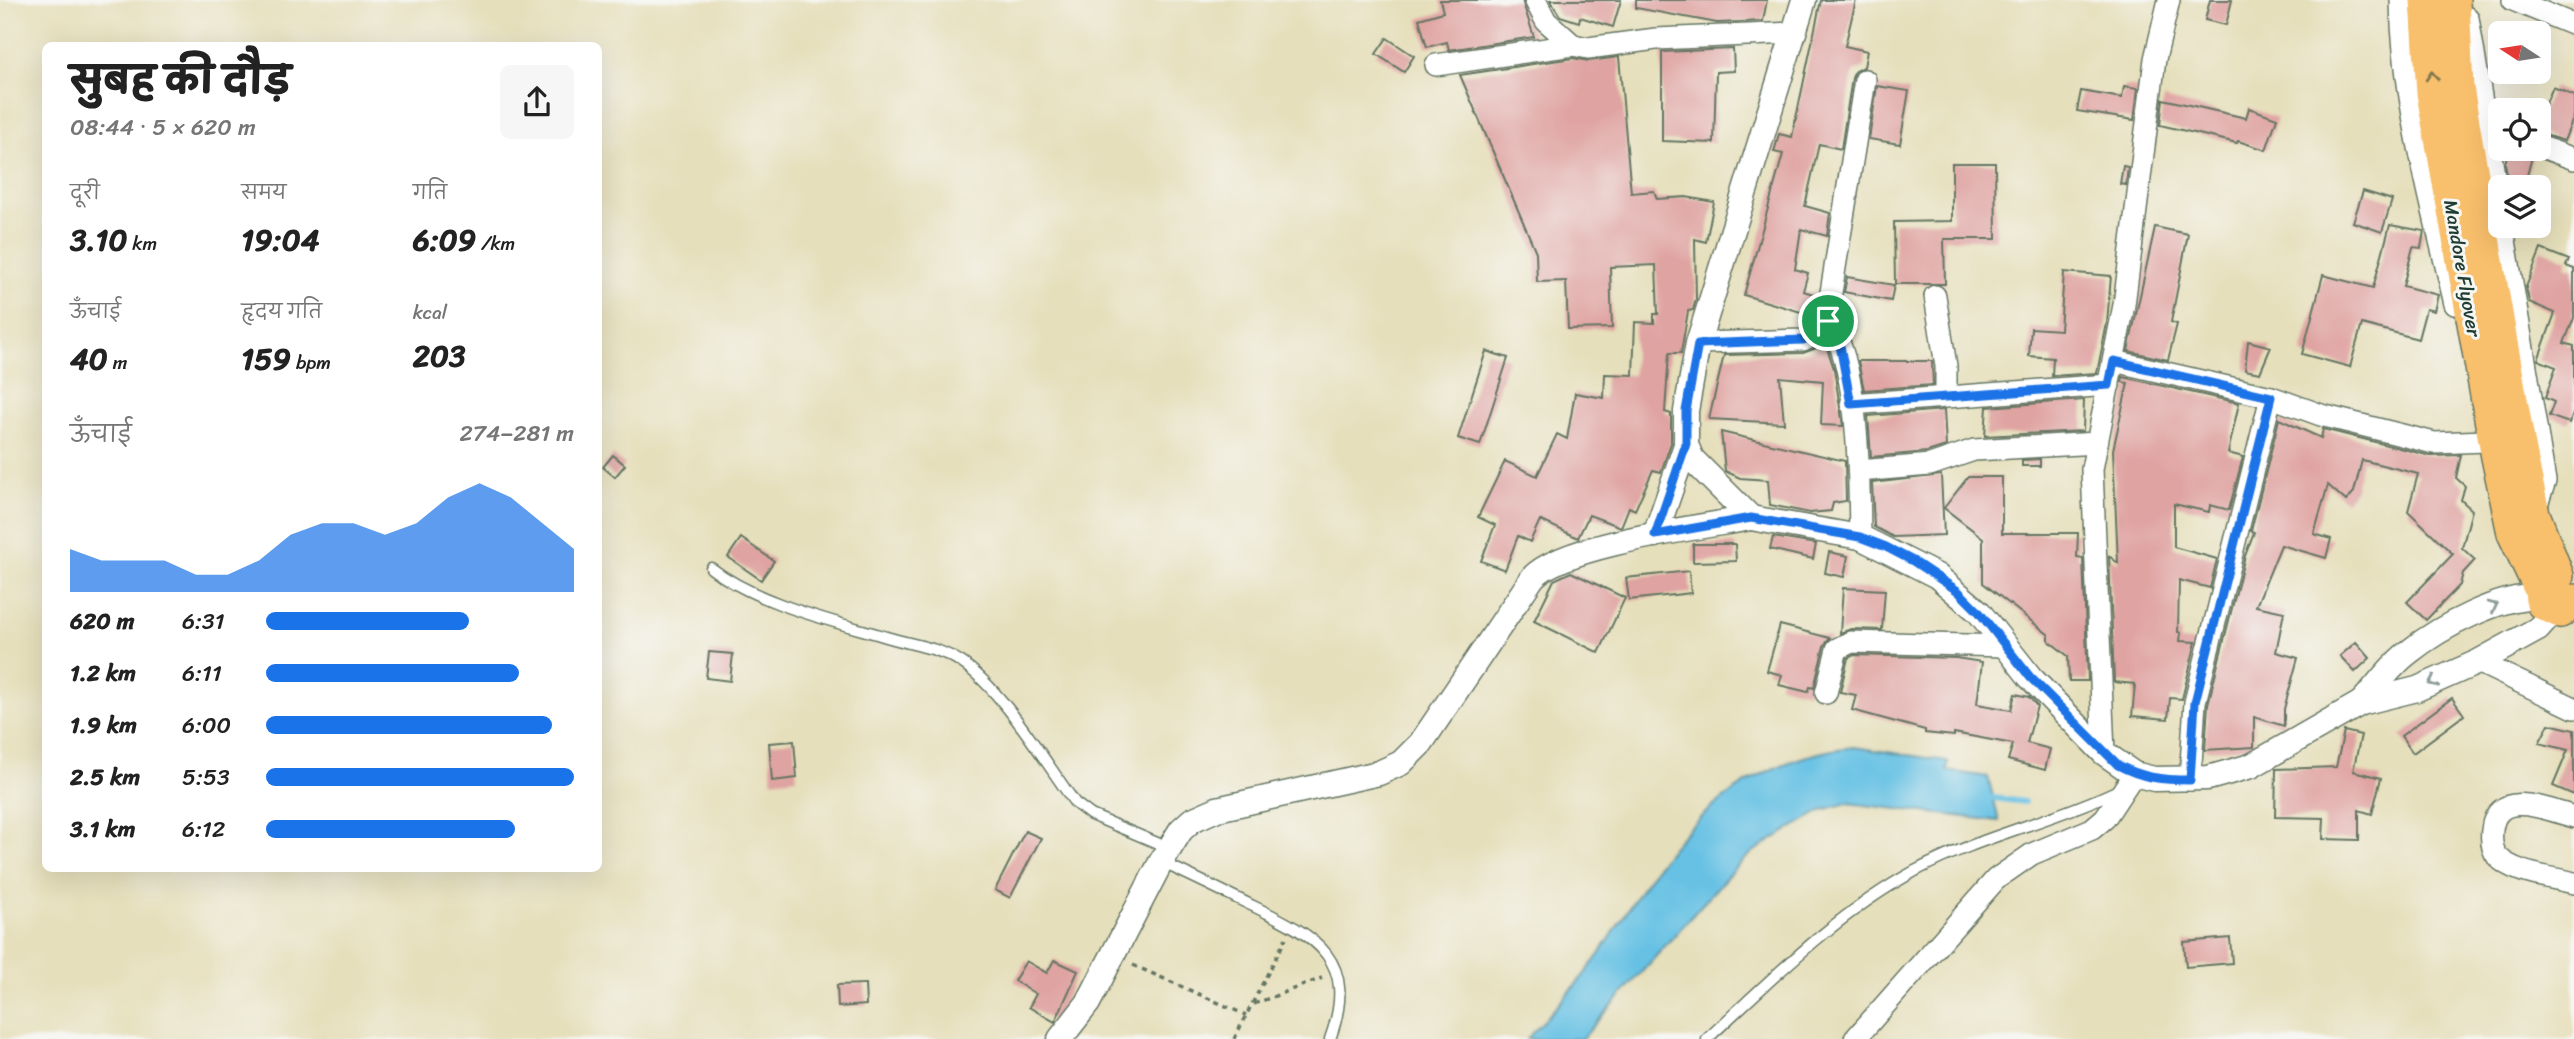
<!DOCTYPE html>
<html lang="hi">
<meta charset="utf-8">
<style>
body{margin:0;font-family:Sriracha,"Playpen Sans Deva",sans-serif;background:#f6f6f6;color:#222;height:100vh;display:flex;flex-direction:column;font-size:26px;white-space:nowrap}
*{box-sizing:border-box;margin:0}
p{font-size:23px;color:#767676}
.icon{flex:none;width:38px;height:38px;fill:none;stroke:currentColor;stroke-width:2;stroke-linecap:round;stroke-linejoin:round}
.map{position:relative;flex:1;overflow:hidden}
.side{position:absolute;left:42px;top:42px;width:560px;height:830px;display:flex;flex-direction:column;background:#fff;border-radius:10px;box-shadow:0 7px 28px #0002}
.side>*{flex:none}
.needle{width:46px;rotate:282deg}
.fabs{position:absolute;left:2488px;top:21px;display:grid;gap:14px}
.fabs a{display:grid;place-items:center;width:63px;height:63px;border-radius:10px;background:#fff;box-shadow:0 7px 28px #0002;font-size:35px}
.pin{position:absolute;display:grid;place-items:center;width:60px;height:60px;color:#fff;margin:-30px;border:4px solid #fff;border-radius:50%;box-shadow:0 2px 7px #0007}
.round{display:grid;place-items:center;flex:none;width:74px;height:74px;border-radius:10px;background:#f6f6f6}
.overview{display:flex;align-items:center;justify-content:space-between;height:119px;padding:0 28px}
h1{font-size:38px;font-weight:800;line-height:52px}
.figures{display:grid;grid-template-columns:repeat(3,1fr);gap:10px;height:119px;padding:7px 28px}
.figures div{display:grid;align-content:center}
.figures b{font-size:30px;font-weight:800}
.figures small{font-size:19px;font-weight:400}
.figures p{font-size:19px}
.chart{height:196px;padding:14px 28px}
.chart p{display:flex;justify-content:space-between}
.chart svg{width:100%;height:126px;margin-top:7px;fill:#1a73e8;opacity:.7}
ul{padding:0 28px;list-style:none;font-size:23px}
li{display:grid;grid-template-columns:112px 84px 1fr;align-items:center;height:52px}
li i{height:18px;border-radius:9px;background:#1a73e8}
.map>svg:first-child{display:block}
.water{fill:#66c1e4;stroke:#427f8c;stroke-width:2}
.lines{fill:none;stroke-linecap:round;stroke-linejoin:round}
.stream{stroke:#66c1e4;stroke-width:6}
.building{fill:#dfa3a1}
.service-casing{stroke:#657663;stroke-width:13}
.minor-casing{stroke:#657663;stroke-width:24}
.tertiary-casing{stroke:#657663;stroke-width:27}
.trunk-casing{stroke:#657663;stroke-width:36}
.path{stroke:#657663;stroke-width:3.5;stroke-dasharray:5 5;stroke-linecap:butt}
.service{stroke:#fff;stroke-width:10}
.minor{stroke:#fff;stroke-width:21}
.tertiary{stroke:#fff;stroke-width:24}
.trunk{stroke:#f8bf6c;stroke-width:33}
.oneway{stroke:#81784d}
.oneway2{stroke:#8f9e9a}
.route-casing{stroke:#fff;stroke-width:14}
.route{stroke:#1a73e8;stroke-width:9}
.labels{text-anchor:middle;stroke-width:6;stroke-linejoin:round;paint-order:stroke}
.street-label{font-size:19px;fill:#1f3d34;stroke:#f6f6f2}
</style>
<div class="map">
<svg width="2574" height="1039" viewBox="0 0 2574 1039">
<rect width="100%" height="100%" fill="#f6f6f2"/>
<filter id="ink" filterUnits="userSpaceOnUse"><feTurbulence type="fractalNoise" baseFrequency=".0143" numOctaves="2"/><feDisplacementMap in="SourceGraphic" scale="14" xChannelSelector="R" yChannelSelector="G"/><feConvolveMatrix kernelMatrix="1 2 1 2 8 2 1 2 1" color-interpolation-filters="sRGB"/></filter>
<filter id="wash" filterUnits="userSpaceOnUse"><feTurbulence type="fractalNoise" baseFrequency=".00686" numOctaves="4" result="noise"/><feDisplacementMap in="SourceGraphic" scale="28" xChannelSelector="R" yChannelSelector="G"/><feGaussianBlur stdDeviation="1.57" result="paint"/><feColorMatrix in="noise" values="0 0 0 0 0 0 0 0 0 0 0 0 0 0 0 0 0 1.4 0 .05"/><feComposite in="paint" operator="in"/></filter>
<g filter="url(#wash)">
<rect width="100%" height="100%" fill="#e6dfbb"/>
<path class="water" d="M1854 747 1948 761 1947 771 1988 777 1999 821 1847 803 1823 810 1788 830 1753 852 1731 872 1582 1039H1527C1546 1018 1566 997 1584 975 1613 939 1633 896 1662 860 1710 797 1775 755 1854 747Z"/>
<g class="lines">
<path class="stream" d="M1986 797 2024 802"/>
</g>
<g id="blocks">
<g class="building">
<path d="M1440 0H1522L1534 37 1449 50 1447 42 1427 47 1419 19 1443 12Z"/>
<path d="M1550 0H1621L1613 27 1580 17 1579 22 1560 16Z"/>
<path d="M1636 0H1767L1763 21 1717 23 1636 8Z"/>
<path d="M1821 0H1856L1845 46 1867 51 1864 67 1855 71 1852 78 1841 149 1819 144 1805 206 1830 213 1827 236 1801 229 1795 269 1808 273 1803 291 1817 295 1814 316 1744 295 1783 154 1774 152 1779 134 1792 137Z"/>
<path d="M2210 0H2232L2226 25 2205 20Z"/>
<path d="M1387 38 1414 56 1404 72 1376 54Z"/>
<path d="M1733 49 1734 71 1716 72 1714 143 1662 141V52Z"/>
<path d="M1619 57 1631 193 1654 191 1657 199 1686 197 1714 202 1706 242 1695 239 1696 299 1693 310 1688 311 1681 353H1669L1665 412 1671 414V443L1661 472 1653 470 1635 510 1629 507 1621 527 1589 515 1578 538 1540 520 1530 542 1518 536 1505 570 1481 561 1495 525 1478 517 1505 461 1537 476 1557 434 1567 439 1575 393 1604 398 1605 374 1633 375 1635 322 1654 323V314H1658L1656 265 1610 267 1612 328 1568 329 1566 281 1537 282 1536 252 1460 75 1573 58 1589 61Z"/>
<path d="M1877 86 1909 91 1900 144 1869 139Z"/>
<path d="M2124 86 2138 88 2134 120 2077 111 2081 91 2122 98Z"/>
<path d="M2553 87 2574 96V116L2564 141 2539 133V119Z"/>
<path d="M2163 99 2246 118 2249 108 2277 118 2266 150 2238 141 2237 143 2160 125Z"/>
<path d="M2509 149H2526L2532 157 2524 187 2509 186 2505 163Z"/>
<path d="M1952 163H1995L1996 239H1944L1945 284H1895L1894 222 1952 221Z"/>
<path d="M2123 166 2128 167 2126 185 2120 184Z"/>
<path d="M2363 191 2392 200 2382 232 2353 222Z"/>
<path d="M2390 225 2424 231 2421 248 2413 247 2403 286 2438 295 2434 311 2426 309 2418 339 2362 324 2350 367 2302 354 2323 275 2373 288Z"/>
<path d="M2155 227 2188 234 2171 322 2177 324 2168 360 2128 351Z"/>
<path d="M2541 249 2569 260 2566 266 2574 269V318L2564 343 2574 346V411L2569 423 2549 416 2554 402 2545 398 2556 367 2538 360 2555 313 2529 302 2526 287Z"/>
<path d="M2064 272 2111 276 2107 323 2097 373 2052 376 2053 358 2029 356 2031 328 2060 330Z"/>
<path d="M1847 277 1894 285 1891 301 1844 292Z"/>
<path d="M2248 341 2271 347 2260 373 2245 370Z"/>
<path d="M1819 347 1827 348 1834 369 1843 426 1821 425 1823 381 1780 377 1784 423 1709 419 1724 355 1803 353Z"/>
<path d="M1486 351 1508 358 1480 445 1458 438Z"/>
<path d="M1858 361H1932L1933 385 1864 390Z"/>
<path d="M2123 377 2239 403 2228 453 2243 457 2229 510 2210 505 2209 512 2174 504V547L2217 559 2210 588 2179 580 2178 632 2181 633 2180 641 2196 642 2182 699 2170 698 2168 719 2132 716 2135 684 2114 682 2109 556 2118 563 2113 450 2128 383 2122 382Z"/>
<path d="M2084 400 2083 431 1985 436 1987 407Z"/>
<path d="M1944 410 1946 446 1927 452 1871 457 1868 416Z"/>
<path d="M2279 419 2321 438 2323 429 2431 456 2461 455 2456 478 2465 486 2461 500 2472 510 2462 548 2475 560 2463 573 2460 585 2426 620 2407 602 2453 554 2408 511 2418 474 2362 460 2354 492 2346 501 2328 485 2314 534 2331 539 2326 558 2281 545 2256 606 2284 612 2276 652 2298 658 2284 709V726L2254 717V747L2205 750 2208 704 2245 556 2254 532 2251 531Z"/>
<path d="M1721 432 1845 461 1846 501 1833 503 1831 511 1810 513 1770 505 1768 480 1740 478 1725 471Z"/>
<path d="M613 455 625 465 615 477 603 467Z"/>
<path d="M2040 459V466H2022V460Z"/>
<path d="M1941 475 1944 535 1893 537 1874 527 1872 483Z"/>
<path d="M1968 477H2002V533H2078L2077 557 2083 558 2088 681H2069L2068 656 2049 641V635L1983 583V538L1944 508Z"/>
<path d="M1773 537 1816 544 1813 559 1770 549Z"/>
<path d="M741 538 774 561 761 580 728 557Z"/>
<path d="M1693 544H1735L1736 561 1693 562Z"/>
<path d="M1829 552 1848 556 1844 577 1825 573Z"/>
<path d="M1689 571 1691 593 1629 600 1626 578Z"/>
<path d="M1571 572 1625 598 1599 653 1534 621 1554 580Z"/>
<path d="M1843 588 1885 590 1882 630 1851 629 1840 633Z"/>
<path d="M1780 625 1830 638 1824 646 1814 688 1810 687 1808 692 1779 685 1782 675 1767 671Z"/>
<path d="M2356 642 2370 658 2355 672 2340 656Z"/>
<path d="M709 652 733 654 730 681 706 678Z"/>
<path d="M1854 655 1956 658 1982 662 1977 704 2011 710 2015 694 2029 697 2037 706 2027 743 2050 749 2045 770 2008 760 2013 744 1954 733V736L1925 733V730L1852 710 1856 695 1840 692 1848 658Z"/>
<path d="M2452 698 2464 715 2413 753 2401 736Z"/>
<path d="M2549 724 2574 730V795L2553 786 2568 750 2539 743Z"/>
<path d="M2344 731 2361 735 2353 771 2381 778 2372 814 2359 810V840L2323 839 2324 818 2275 817 2276 769 2336 767Z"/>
<path d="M794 741 797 778 772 781 769 743Z"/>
<path d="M1025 831 1041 838 1010 898 995 890Z"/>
<path d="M2230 938 2232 963 2186 967 2184 942Z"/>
<path d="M1054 960 1078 971 1055 1022 1029 1007 1036 994 1014 981 1026 961 1047 973Z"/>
<path d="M865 984 866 1005 838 1007 837 985Z"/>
</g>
</g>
</g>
<g filter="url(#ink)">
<use href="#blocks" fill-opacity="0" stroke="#657663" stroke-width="2"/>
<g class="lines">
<g class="service-casing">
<g id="service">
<path d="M711 568C758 604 833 621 890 638 914 645 940 648 961 662 1002 689 1045 762 1075 803L1091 815 1169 848"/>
<path d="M1161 862C1192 876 1222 891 1253 906 1317 937 1359 959 1330 1039"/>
<path d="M1707 1039C1773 978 1836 914 1915 871 1980 836 2052 822 2118 790"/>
</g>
</g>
<g class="minor-casing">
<g id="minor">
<path d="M1535 0 1546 21 1573 45 1588 48 1656 39 1794 33"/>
<path d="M2401 0C2403 102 2432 205 2455 304"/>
<path d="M2513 0 2574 25"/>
<path d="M2468 18 2545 481 2534 513"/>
<path d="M1436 65 1573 45"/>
<path d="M2539 146 2574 159"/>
<path d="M1935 296 1946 366V396"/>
<path d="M1828 321C1860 366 1859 481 1860 537"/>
<path d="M1698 343 1803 340 1825 330 1865 80"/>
<path d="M2114 361 2271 397 2321 415 2434 443 2486 441"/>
<path d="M1851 404 2109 385"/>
<path d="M1859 471 1930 465 1974 450 2097 443"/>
<path d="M2478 662 2574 708"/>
<path d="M1826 693 1837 649 1851 642 2005 646"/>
<path d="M2104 753 2092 469 2124 305 2155 59 2169 0"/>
<path d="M2190 780 2195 702 2271 397"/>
<path d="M2574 817C2549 810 2496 787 2492 830 2491 839 2491 848 2497 856 2512 874 2553 877 2574 883"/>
<path d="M1855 1039 1996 879 2032 854 2092 829 2105 818 2134 774"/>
</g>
</g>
<g class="tertiary-casing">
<g id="tertiary">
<path d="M1804 0 1698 343 1686 411V445L1692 459 1751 518 1860 537 1937 576 1979 612 2030 677 2104 753 2134 774 2154 779 2208 778 2251 766 2361 703 2417 689 2478 662 2538 629 2554 611"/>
<path d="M1655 535 1686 445"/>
<path d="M2361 703C2377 686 2391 665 2409 652 2440 627 2502 594 2541 597"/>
<path d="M1060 1039 1088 1003 1161 862 1181 830 1192 820 1217 809 1379 773 1401 763 1421 743 1533 577C1564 544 1702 527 1751 518"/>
</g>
</g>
<g class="trunk-casing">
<g id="trunk">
<path d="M2427 0 2433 93 2498 457 2514 533 2541 590"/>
<path d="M2453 0 2457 88 2520 452 2533 514 2557 576"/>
<path d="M2554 577C2542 581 2539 592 2543 603L2560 611 2574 601"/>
</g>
</g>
<g class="path">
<path d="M1133 965 1246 1015"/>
<path d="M1254 1004 1322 978"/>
<path d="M1234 1039 1286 938"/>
</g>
<use href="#service" class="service"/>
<use href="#minor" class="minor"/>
<use href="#tertiary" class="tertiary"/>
<use href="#trunk" class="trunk"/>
</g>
<defs><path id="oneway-chevron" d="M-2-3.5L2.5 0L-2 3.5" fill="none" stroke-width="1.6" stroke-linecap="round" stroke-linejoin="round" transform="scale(1.75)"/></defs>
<use class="oneway" href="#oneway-chevron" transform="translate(2432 76) rotate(-94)"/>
<g class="oneway2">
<use href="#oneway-chevron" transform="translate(2493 606) rotate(-26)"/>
<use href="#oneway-chevron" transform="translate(2433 682) rotate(156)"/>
</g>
</g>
<g class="lines" filter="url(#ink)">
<g class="route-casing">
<path id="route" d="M1828 321 1838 335 1851 404 2109 385 2114 361 2271 397 2195 702 2190 780C2163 780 2142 778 2118 765L2030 677 1979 612 1958 591 1913 561 1886 547 1860 537 1751 518 1655 535 1686 444V411L1698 344 1803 340 1818 335Z"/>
</g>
<use href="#route" class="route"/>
</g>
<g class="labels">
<g class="street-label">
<text transform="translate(2463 268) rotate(80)" y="7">Mandore Flyover</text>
</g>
</g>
</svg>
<div class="fabs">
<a><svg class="needle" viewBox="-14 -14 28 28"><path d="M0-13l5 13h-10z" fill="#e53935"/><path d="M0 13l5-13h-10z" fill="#767676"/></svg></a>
<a><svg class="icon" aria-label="locate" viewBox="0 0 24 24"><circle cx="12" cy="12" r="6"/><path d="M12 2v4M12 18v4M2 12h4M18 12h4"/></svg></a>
<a><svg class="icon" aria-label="layers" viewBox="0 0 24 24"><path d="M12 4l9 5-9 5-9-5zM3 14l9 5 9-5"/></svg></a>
</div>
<div class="pin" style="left:1828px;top:321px;background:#1e9e55"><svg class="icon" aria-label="arrive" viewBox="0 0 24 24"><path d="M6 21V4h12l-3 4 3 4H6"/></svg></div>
<section class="side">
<div class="overview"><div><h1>सुबह की दौड़</h1><p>08:44 · 5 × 620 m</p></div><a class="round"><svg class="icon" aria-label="share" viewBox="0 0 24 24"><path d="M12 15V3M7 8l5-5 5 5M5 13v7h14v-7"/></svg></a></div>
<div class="figures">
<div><p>दूरी</p><b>3.10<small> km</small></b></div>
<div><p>समय</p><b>19:04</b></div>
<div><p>गति</p><b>6:09<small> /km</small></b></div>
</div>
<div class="figures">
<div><p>ऊँचाई</p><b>40<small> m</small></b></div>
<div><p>हृदय गति</p><b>159<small> bpm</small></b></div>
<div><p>kcal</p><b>203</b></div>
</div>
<div class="chart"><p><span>ऊँचाई</span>274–281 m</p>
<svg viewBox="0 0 160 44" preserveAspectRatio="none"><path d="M0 44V29L10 33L20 33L30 33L40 38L50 38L60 33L70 24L80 20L90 20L100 24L110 20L120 11L130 6L140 11L150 20L160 29V44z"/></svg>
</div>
<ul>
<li><b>620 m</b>6:31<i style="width:66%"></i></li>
<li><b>1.2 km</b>6:11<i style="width:82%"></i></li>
<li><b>1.9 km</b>6:00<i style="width:93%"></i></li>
<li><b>2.5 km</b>5:53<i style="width:100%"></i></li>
<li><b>3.1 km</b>6:12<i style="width:81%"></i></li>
</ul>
</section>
</div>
